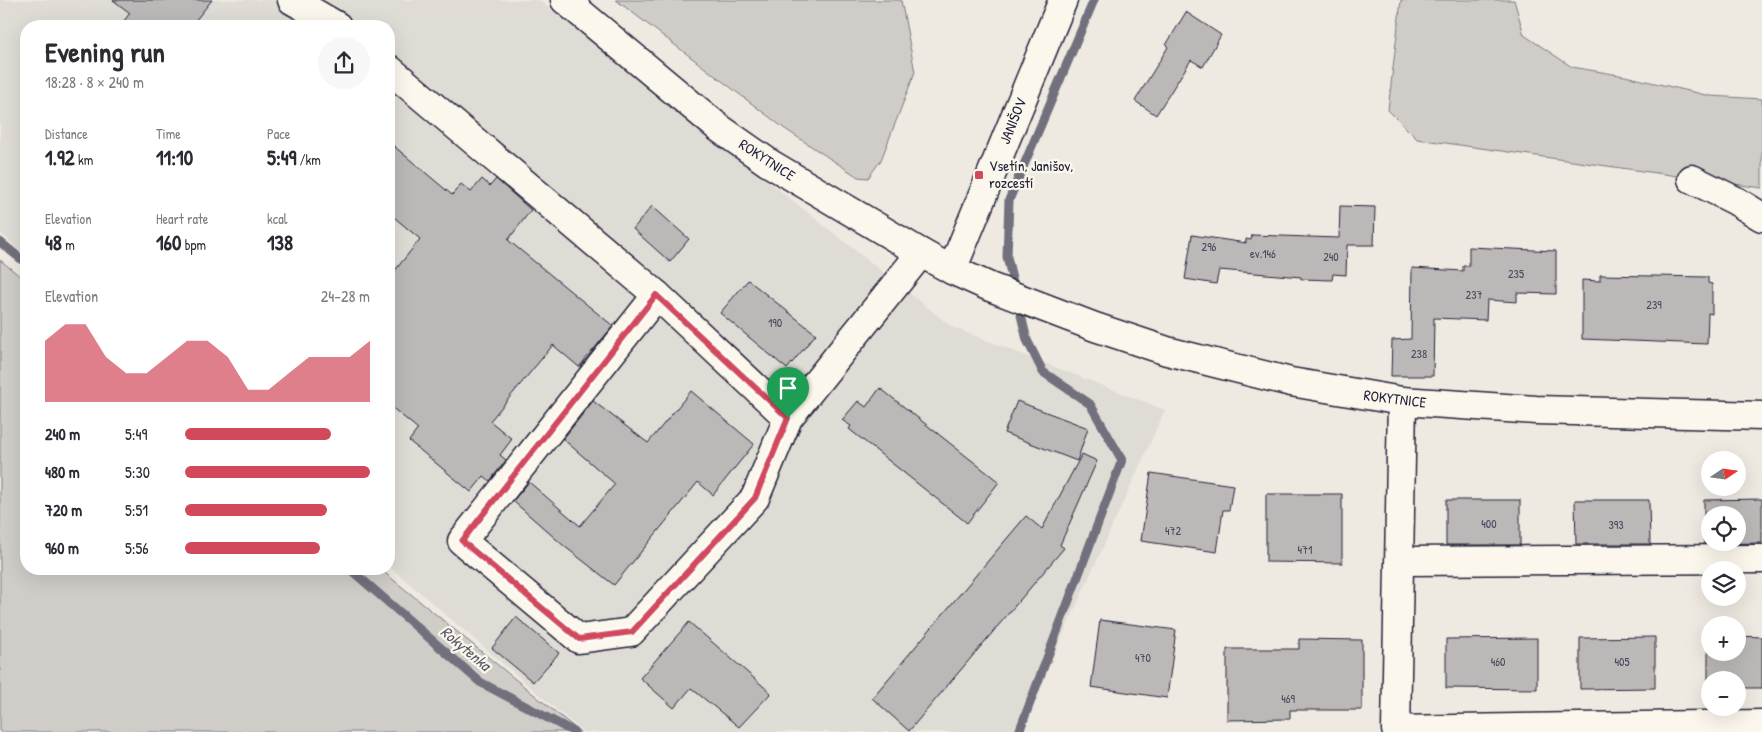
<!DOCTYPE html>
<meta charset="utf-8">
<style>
body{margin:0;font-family:"Patrick Hand",sans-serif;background:#f7f7f7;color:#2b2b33;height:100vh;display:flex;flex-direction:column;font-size:19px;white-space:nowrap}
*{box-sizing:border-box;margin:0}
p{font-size:16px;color:#7c7c81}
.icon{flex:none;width:28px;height:28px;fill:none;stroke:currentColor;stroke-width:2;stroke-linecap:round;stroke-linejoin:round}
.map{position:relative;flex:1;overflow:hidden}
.side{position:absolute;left:20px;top:20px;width:375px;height:555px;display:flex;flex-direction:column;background:#fff;border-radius:20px;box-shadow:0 5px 20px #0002}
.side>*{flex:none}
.needle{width:32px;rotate:77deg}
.fabs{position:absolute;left:1701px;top:451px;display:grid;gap:10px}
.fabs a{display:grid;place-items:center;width:45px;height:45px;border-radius:50%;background:#fff;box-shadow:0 5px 20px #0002;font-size:25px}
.pin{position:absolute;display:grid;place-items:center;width:42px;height:42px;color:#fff;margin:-51px -21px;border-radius:50% 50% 50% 0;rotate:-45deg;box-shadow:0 0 5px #0007}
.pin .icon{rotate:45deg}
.round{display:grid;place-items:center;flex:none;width:52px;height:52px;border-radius:26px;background:#f7f7f7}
.overview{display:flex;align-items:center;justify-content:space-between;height:85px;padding:0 25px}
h1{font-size:28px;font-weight:800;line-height:38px}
.figures{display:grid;grid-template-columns:repeat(3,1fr);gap:8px;height:85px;padding:5px 25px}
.figures div{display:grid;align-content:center}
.figures b{font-size:21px;font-weight:800}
.figures small{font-size:14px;font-weight:400}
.figures p{font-size:14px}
.chart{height:140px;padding:10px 25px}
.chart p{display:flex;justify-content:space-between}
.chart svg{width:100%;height:90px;margin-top:5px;fill:#d1495b;opacity:.7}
ul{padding:0 25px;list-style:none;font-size:16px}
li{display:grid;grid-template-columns:80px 60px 1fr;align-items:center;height:38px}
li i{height:12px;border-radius:6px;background:#d1495b}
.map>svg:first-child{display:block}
.built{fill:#dfdbd5}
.green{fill:#d0cdc9;stroke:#797882}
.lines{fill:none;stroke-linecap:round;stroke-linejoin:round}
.stream{stroke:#716f7c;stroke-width:9}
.building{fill:#bcb8b8;stroke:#22223b;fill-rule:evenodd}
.minor-casing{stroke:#22223b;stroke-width:31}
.major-casing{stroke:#22223b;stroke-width:31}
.minor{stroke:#fbf7ec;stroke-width:28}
.major{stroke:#fbf7ec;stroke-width:28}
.route-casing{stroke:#fff;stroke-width:10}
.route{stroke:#d1495b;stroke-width:6}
.poi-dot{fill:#d1495b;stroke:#fbf7ec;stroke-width:2}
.labels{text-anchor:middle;stroke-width:4.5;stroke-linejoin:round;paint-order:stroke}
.number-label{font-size:12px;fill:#48485a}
.street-label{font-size:15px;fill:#22223b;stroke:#fbf7ec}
.poi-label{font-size:15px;fill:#22223b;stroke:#fbf7ec;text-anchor:start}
.water-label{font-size:16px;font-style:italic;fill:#575666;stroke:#fbf7ec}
</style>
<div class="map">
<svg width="1762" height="732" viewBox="0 0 1762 732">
<rect width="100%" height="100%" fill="#eeeae2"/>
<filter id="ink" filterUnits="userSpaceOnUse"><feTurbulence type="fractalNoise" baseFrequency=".02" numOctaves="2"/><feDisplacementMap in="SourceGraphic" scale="10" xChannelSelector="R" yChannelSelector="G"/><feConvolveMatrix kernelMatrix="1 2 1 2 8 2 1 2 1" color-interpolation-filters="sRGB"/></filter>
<g filter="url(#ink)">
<path class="built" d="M0 0H539L952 327 1165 410 1019 732H583L389 566V26H26V256L0 233Z"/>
<g class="green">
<path d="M616 0H901L915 72 881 160 868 178 858 177 785 129Z"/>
<path d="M1401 0H1514L1524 35 1572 67 1625 76 1710 96 1762 99V188L1417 139 1388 110Z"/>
<path d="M0 260 26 281V569H380L580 732H0Z"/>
</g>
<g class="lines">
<g class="stream">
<path d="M0 242 26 263"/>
<path d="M350 569 480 682 574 732"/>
<path d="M1019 732 1122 460 1090 404 1043 372 1027 340 1007 257 1009 200 1094 0"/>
</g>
</g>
<g class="building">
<path d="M113 0H212L191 26H120L130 13Z"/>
<path d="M1186 12 1221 35 1203 67 1191 60 1156 115 1135 101 1168 47 1166 45Z"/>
<path d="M389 142 452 195 461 184 471 192 482 179 490 186 496 179 531 210 508 240 613 326 579 367 553 345 490 421 512 439 500 455 506 460 490 481 484 476 471 492 409 441 418 429 389 405V278L420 239 389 213Z"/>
<path d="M652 206 689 239 670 262 633 229Z"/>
<path d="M1340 206 1375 207 1374 245H1347L1346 275 1333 274 1332 280 1301 279V277L1219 270 1216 284 1185 279 1192 235 1246 243V239L1251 240 1252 235 1339 238Z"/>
<path d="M1469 247 1556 251V294L1517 293V302L1487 300 1486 320 1434 318 1433 376H1391L1392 340 1411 339 1412 268 1463 271V266H1469Z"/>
<path d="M1600 275 1708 277V283L1712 284V314L1708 313 1707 344 1582 339V280L1600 281Z"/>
<path d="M748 280 816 334 787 369 720 313Z"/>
<path d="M880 388 999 482 967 523 849 429 851 426 842 420 858 401 866 407Z"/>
<path d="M691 391 754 444 713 495 698 482 614 585 564 546 513 501 529 482 580 526 615 484 563 439 593 401 648 443Z"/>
<path d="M1017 401 1088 428 1077 461 1004 433Z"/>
<path d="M1082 454 1097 461 1060 545 1064 548 909 731 872 698 1026 516 1042 529Z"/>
<path d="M1151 473 1233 485 1229 510H1223L1217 552 1141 541Z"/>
<path d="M1266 494H1342V563L1266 562Z"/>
<path d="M1762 499V543L1704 544V500ZM1710 515H1738V542H1710Z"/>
<rect x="1446" y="500" width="74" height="45"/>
<path d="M1575 500H1649L1650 544H1576Z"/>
<path d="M516 617 559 653 533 682 492 648Z"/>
<path d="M1100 620 1176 630 1167 698 1091 687Z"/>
<path d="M689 622 771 693 739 727 691 688 674 708 640 678Z"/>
<path d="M1708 636H1710V652H1738V636L1762 637V688H1738V680H1710V688H1708Z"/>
<path d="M1655 637V688L1580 689V638Z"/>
<path d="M1537 638V689L1446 688V639Z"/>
<path d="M1299 639 1362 640V710H1290V719L1227 720V649H1299Z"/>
</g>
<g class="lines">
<g class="minor-casing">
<g id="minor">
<path d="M292 0 337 26"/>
<path d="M389 69 657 295"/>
<path d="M1692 179 1736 201 1762 217"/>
<path d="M952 270 1063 0"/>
<path d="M1402 401 1396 730 1762 724"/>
<path d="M788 418 657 295 462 541 579 639 631 632 755 498 788 418 921 253"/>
<path d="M1400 561 1762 559"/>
</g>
</g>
<g class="major-casing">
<path id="major" d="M565 0 719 128 769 163 921 253 952 270 990 287 1095 327 1167 351 1291 382 1402 401 1536 410 1762 416"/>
</g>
<use href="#minor" class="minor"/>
<use href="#major" class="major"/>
</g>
</g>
<g class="lines" filter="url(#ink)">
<g class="route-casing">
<path id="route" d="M656 295 788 418 755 498 632 632 579 639 462 541Z"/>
</g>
<use href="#route" class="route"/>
</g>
<rect class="poi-dot" x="974" y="170" width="10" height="10" rx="2.5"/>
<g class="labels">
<g class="number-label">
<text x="1209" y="251">296</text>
<text x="1263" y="258">ev.146</text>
<text x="1331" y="261">240</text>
<text x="1516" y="278">235</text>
<text x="1474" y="299">237</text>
<text x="1654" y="309">239</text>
<text x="775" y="327">190</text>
<text x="1419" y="358">238</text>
<text x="1489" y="528">400</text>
<text x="1616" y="529">393</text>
<text x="1173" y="535">472</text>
<text x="1305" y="554">471</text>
<text x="1143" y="662">470</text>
<text x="1498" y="666">460</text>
<text x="1622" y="666">405</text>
<text x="1288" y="703">469</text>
</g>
<g class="street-label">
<text transform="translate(1013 121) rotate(-68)" y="5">JANIŠOV</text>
<text transform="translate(767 160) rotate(33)" y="5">ROKYTNICE</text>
<text transform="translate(1395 399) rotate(7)" y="5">ROKYTNICE</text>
</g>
<g class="poi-label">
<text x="989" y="171">Vsetín, Janišov,<tspan x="989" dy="17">rozcestí</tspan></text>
</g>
<g class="water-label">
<text transform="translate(466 648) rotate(40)" y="6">Rokytenka</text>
</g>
</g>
</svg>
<div class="fabs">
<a><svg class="needle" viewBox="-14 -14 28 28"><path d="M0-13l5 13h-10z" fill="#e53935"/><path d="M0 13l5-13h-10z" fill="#7c7c81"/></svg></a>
<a><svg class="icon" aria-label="locate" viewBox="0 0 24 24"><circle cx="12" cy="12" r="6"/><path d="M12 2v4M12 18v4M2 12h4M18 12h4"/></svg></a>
<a><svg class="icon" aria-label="layers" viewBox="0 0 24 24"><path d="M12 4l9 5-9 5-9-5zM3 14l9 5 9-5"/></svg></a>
<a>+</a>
<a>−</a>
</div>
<div class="pin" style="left:788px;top:418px;background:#1e9e55"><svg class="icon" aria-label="arrive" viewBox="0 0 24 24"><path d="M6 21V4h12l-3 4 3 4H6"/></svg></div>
<section class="side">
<div class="overview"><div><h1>Evening run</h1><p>18:28 · 8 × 240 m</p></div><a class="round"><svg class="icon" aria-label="share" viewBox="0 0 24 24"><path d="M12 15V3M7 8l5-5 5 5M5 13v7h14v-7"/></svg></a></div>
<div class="figures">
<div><p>Distance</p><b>1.92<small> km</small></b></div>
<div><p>Time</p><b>11:10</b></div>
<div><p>Pace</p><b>5:49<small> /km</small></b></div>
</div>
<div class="figures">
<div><p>Elevation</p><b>48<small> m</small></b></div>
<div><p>Heart rate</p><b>160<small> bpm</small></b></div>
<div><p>kcal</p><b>138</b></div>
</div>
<div class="chart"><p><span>Elevation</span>24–28 m</p>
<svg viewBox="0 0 160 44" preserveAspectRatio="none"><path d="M0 44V14L10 6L20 6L30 22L40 30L50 30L60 22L70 14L80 14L90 22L100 38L110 38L120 30L130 22L140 22L150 22L160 14V44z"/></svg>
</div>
<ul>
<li><b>240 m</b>5:49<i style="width:79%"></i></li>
<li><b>480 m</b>5:30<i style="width:100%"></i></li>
<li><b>720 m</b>5:51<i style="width:77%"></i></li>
<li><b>960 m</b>5:56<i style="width:73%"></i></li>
</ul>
</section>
</div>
